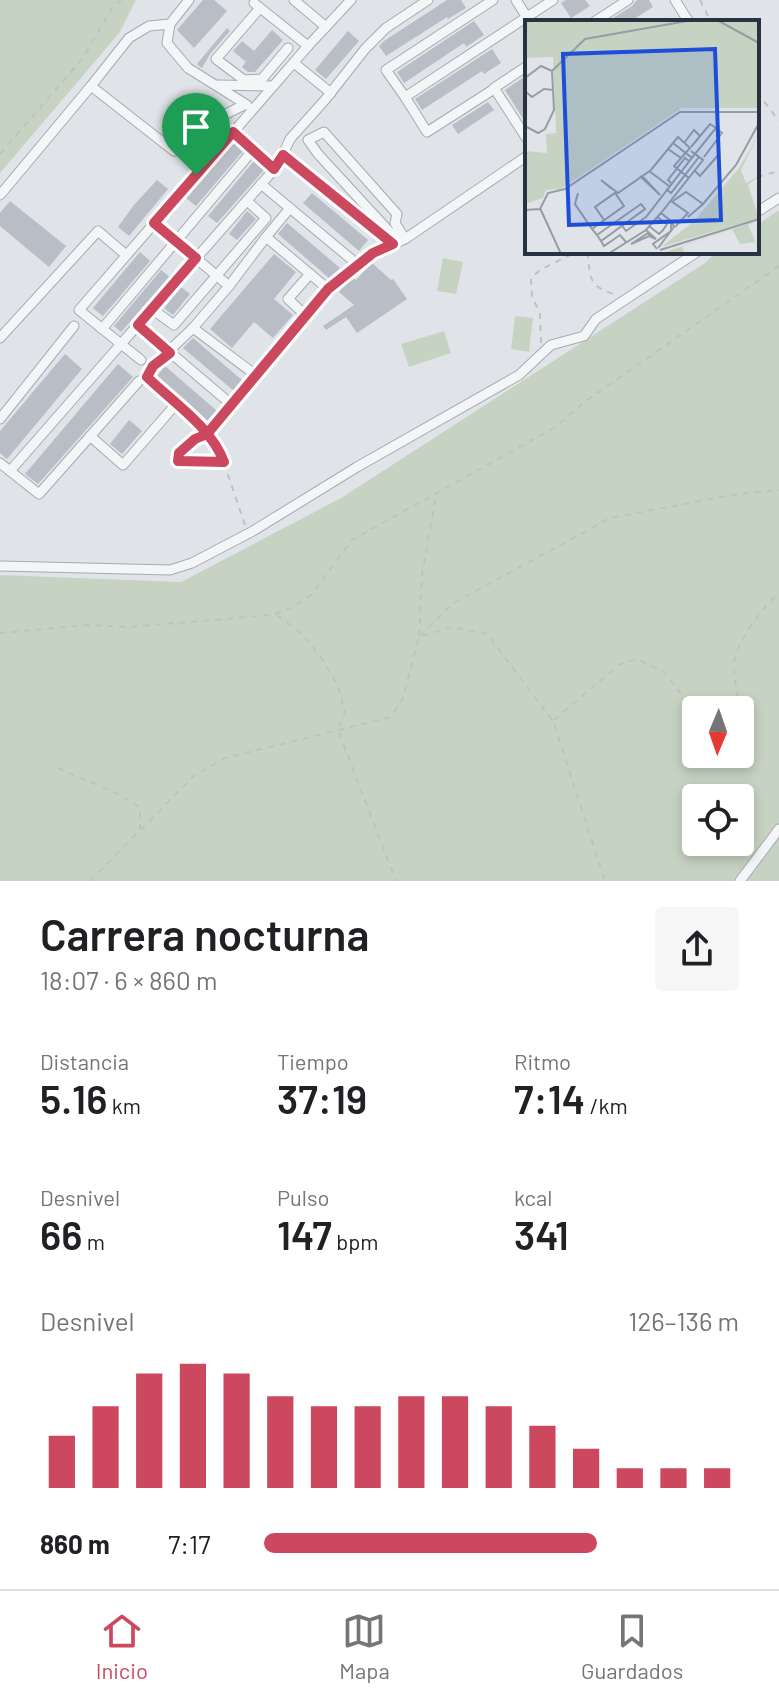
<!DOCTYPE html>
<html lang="es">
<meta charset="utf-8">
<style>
body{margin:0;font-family:Barlow,sans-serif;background:#f6f6f6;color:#202124;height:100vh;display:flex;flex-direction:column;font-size:30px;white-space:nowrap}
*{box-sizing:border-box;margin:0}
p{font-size:26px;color:#757577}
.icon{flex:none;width:44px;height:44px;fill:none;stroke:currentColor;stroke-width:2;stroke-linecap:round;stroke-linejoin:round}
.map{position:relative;height:881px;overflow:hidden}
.side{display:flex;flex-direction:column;background:#fff;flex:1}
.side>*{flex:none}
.needle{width:52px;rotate:182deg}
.buttons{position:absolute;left:682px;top:696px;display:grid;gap:16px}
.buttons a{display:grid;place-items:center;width:72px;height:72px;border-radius:8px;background:#fff;box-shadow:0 4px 12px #0003;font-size:40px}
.pin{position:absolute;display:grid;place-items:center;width:68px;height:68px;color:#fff;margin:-82px -34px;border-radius:50% 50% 50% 0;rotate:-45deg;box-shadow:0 0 8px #0007}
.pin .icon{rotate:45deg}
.round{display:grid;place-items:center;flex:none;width:84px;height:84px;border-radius:8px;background:#f6f6f6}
.overview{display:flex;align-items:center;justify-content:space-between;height:136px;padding:0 40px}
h1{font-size:44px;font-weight:600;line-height:60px}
.metrics{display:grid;grid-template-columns:repeat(3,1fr);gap:12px;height:136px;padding:8px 40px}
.metrics div{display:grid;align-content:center}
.metrics b{font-size:40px;font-weight:600}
.metrics small{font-size:22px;font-weight:400}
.metrics p{font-size:22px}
.chart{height:224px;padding:16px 40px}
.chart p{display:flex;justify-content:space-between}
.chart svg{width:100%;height:144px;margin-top:8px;stroke:#cc485f;stroke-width:6}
ul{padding:0 40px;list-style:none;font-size:26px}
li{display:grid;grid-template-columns:128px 96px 1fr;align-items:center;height:60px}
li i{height:20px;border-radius:10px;background:#cc485f}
.menu{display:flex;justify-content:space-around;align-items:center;height:112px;border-top:2px solid #e0e0e0;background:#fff;font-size:22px;color:#757577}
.menu a{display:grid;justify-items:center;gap:4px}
.menu .current{color:#cc485f}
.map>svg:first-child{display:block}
.green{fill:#c7d3c2;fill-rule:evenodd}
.building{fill:#b8bdc6}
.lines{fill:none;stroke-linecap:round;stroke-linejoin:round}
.minor-casing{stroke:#a5abb3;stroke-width:11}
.path{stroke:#bec2c7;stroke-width:2;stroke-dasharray:6 6;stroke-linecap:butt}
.minor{stroke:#f3f5f7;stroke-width:9}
.route-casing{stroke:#fff;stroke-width:16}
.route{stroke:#cc485f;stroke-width:10}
.inset-road{fill:none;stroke:#979da5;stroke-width:2}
.view{fill:#1d4ed8;fill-opacity:0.15;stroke:#1d4ed8;stroke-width:4}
.inset-edge{fill:none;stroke:#293240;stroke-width:4}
</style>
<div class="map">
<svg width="779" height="881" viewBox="0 0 779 881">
<rect width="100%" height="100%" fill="#e0e4e9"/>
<g class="green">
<path d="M0 0H136L120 32 0 173Z"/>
<path d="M779 210V881H0V575L181 582 341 498 705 263 716 252H757V225ZM696 710H740V754H696ZM696 798H740V842H696Z"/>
<path d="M443 258 463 262 456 294 437 291Z"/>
<path d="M515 316 533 318 529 352 511 349Z"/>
<path d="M444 331 451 353 409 367 401 344Z"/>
</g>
<g class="building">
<path d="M203 0H214L227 11 194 48 177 30Z"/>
<path d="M447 0H461L466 8 448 19 447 17 386 56 379 46 384 41Z"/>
<path d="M566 0H585L590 6 571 18 561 3Z"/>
<path d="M637 0H649L653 7 629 22H612L610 20 632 6Z"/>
<path d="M474 21 484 35 466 47 464 43 404 83 397 72Z"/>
<path d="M227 28 230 31 210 54 202 68 199 66 197 64Z"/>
<path d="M272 30 283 40 255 72H248L242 67 246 62 233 51 242 41 254 51Z"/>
<path d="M348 31 359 41 326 79 315 70Z"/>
<path d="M492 49 501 63 484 74 482 71 422 110 415 99Z"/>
<path d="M527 75V125L505 90Z"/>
<path d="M488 102 494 110 458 134 452 125Z"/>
<path d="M234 143 243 151 196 206 186 198Z"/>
<path d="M254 161 264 170 217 223 208 216Z"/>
<path d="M157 180 168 189 129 236 118 227 134 205Z"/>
<path d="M312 193 368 240 359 251 303 203Z"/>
<path d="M10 201 66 246 49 267 0 226V213Z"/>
<path d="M247 211 256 219 237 240 229 234Z"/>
<path d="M287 223 340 268 329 278 278 234Z"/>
<path d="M140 252 150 261 103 316 93 308Z"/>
<path d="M274 254 296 272 274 299 293 315 273 338 254 322 232 348 210 329Z"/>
<path d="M372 263 391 280 393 279 407 299 357 333 346 317 326 330 323 326 354 305 339 292 352 277 356 280Z"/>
<path d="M161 270 170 277 121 332 114 326Z"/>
<path d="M181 287 190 294 173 315 164 308Z"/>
<path d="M193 338 243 381 234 391 183 348Z"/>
<path d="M65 354 82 369 7 459 0 453V431Z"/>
<path d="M118 364 133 377 38 484 25 474Z"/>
<path d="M165 366 217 411 208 421 157 376Z"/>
<path d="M129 420 142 431 122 454 110 444Z"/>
</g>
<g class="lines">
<g class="minor-casing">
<g id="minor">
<path d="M189 0 170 24 167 43 188 68 247 105"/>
<path d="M294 0 326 27"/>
<path d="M493 0 386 70 405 97 553 0"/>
<path d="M516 0 528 19"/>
<path d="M675 0 689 22"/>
<path d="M254 3 308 46 79 310 121 344 278 165 290 139 325 100 365 49 386 28 428 0"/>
<path d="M260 8 216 59 244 80 262 79 288 48"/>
<path d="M594 22 628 0"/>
<path d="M170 24 149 26 129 38 91 86 174 151 222 116 244 105"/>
<path d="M308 46 351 0"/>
<path d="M294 63 331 93"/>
<path d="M527 66 494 88 527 139"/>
<path d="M218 85 273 86"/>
<path d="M405 97 427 132 494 89"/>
<path d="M233 132 253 150"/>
<path d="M283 155 393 244"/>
<path d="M261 184 357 264"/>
<path d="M0 195 91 86"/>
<path d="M757 212 779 198"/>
<path d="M154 223 229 286 193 328 257 376 328 289 348 271 373 253 405 239 527 156"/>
<path d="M266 237 290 208"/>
<path d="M399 242 318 154 308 140 324 132 397 214 395 223 405 239"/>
<path d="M229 286 266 237 328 289"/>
<path d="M152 309 174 325 266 218 247 201"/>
<path d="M306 316 288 299 310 274"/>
<path d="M138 325 232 405"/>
<path d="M193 328 153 366 147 377 207 434 257 376"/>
<path d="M102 329 253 150 274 169"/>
<path d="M0 338 98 231 126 255"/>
<path d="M139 381 39 494 10 471 121 344 141 360"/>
<path d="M0 419 74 326"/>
<path d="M90 436 123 465 176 404"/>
<path d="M0 463 10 471"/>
<path d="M0 566 170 570 192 563 253 531 357 467 519 375 551 345 584 336 596 319 697 252"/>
<path d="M740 881 779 829"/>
</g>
</g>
<g class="path">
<path d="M700 0 711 22"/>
<path d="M757 92 779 121"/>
<path d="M0 154 83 58 112 8 121 0"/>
<path d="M757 177 779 171"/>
<path d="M587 252C592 281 587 285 616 295"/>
<path d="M541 343 540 314 532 296 531 278 540 270 576 252"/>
<path d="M199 437 179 453 178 461 224 462"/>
<path d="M214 441 219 448 245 525"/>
<path d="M277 615 302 634 323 660 338 686 345 712 338 730 396 881"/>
<path d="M0 633 89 625 128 627 271 615 289 609 311 595 352 540 554 428 586 401 779 266"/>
<path d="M419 636 422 575 436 495"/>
<path d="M420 636 452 604 610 518 738 494 779 490"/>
<path d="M739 710C738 694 732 673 735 658 738 641 765 603 779 594"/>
<path d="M740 718V732"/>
<path d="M554 720 620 664 637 659 664 672 696 713"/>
<path d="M58 768C83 780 119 791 140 808V829"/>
<path d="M90 881 194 776 225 758 391 717 403 698 419 637 452 627 487 634 553 721 605 881"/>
</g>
<use href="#minor" class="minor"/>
</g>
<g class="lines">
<g class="route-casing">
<path id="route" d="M196 175 154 223 196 258 138 325 170 353 153 366 147 377C173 402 211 427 224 462L178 461 179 453 195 439 207 434 328 289 373 253 393 244 283 155 274 169 233 132 196 175"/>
</g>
<use href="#route" class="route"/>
</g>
<g transform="translate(525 20)">
<rect width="234" height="234" fill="#e0e4e9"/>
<path d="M0 0H234V88H157L36 169 21 170 18 178 0 184V131L22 133 21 114 31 113 28 37 0 38ZM234 114 216 150 221 163 234 156 223 165 234 198 136 227 169 201 214 148ZM234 200 223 205 234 230 230 222 215 224 207 209 157 226 160 234H135Z" fill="#c7d3c2"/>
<path class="inset-road" d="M192 0 234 23M27 51 60 19 168 0M0 58 16 46 27 51M0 71 7 77 19 69 28 70 27 51M0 106 13 113 20 109 29 90 28 70M148 123 167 138M159 123 169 110 175 116M143 129 153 117 165 128 156 138M166 131 170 134 191 108 185 104 166 127M179 137 197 113 191 108M124 151 144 166M170 151 175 156 195 133M115 156 135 175 117 156M146 163 143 160 160 138 164 141M87 169 76 160 93 173 126 150 143 129 156 138 149 146 164 158M141 169 146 173 174 137M53 173 50 184 67 209M146 181 163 193 150 207M148 181 161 172 178 184 163 197M178 184 211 145 234 103M15 188 36 234M0 190 15 189 23 173 40 169 155 92H234M95 203 101 211 121 197 170 134 178 140 136 193 146 201M124 206 134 214 138 210 142 204 132 197M121 210 131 219 124 216 106 224 123 213 124 216M72 215 116 184 120 189 76 221 72 215 67 209 99 186 90 173 70 187 79 200M76 221 79 226 95 215 101 222M132 229 128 224 146 211V201L149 207 133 228M135 230 234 199M83 234 121 210 136 193"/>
<path class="view" d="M190 29 196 200 44 205 38 34Z"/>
<rect width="234" height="234" class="inset-edge"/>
</g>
</svg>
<div class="buttons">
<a><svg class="needle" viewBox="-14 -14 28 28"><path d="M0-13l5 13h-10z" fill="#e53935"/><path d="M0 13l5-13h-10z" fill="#757577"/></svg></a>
<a><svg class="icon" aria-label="locate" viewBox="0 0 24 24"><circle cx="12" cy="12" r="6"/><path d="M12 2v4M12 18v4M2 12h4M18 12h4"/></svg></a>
</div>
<div class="pin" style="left:196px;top:175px;background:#1e9e55"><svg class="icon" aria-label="arrive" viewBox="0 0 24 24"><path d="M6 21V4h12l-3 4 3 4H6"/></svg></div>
</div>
<section class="side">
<div class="overview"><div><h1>Carrera nocturna</h1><p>18:07 · 6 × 860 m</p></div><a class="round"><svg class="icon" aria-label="share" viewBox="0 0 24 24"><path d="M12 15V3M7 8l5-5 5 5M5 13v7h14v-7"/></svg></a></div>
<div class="metrics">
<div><p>Distancia</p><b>5.16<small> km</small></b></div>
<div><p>Tiempo</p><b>37:19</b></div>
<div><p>Ritmo</p><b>7:14<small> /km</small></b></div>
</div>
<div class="metrics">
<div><p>Desnivel</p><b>66<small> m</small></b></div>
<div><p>Pulso</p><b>147<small> bpm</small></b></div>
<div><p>kcal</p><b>341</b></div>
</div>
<div class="chart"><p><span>Desnivel</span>126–136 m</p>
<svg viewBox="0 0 160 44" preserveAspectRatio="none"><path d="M5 44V28M15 44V19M25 44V9M35 44V6M45 44V9M55 44V16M65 44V19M75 44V19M85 44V16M95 44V16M105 44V19M115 44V25M125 44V32M135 44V38M145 44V38M155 44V38"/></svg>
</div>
<ul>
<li><b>860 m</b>7:17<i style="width:70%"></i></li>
</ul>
</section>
<nav class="menu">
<a class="current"><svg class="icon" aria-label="home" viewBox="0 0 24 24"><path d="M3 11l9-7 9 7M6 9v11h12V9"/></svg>Inicio</a>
<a><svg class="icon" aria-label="map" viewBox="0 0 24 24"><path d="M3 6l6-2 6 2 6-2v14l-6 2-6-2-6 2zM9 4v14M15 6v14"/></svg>Mapa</a>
<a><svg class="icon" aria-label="saved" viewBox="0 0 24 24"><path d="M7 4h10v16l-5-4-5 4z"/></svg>Guardados</a>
</nav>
